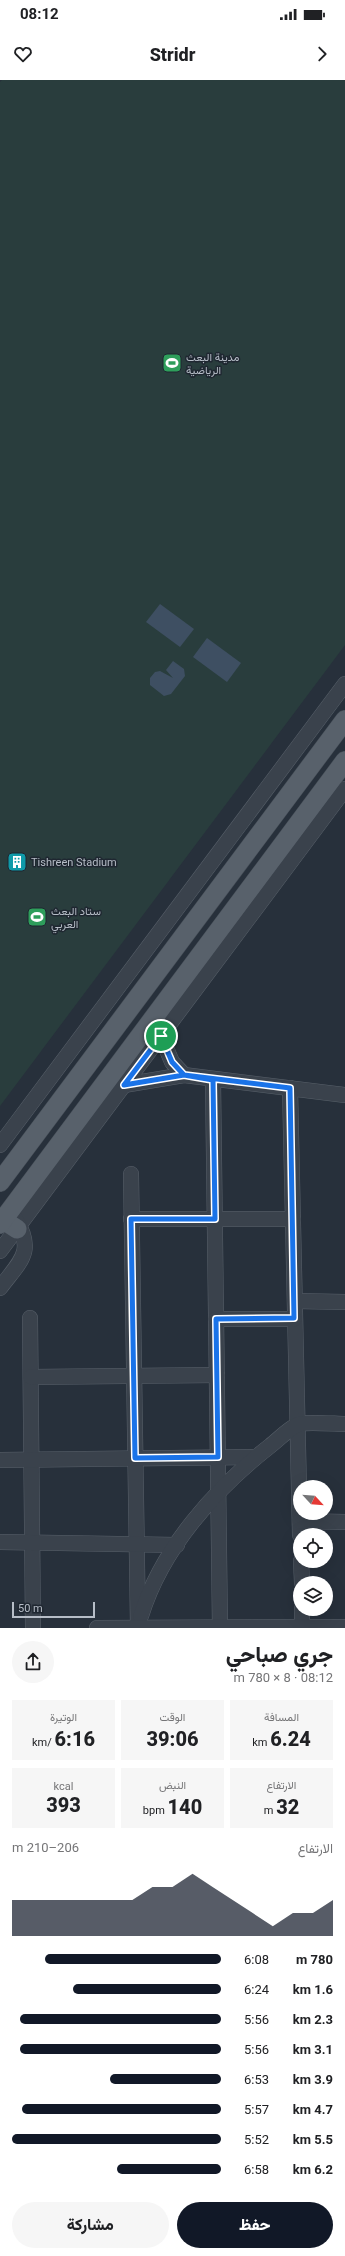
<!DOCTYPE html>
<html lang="ar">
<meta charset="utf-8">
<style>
body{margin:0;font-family:Roboto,Vazirmatn,sans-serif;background:#f6f6f6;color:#202124;direction:rtl;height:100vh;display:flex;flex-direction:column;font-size:15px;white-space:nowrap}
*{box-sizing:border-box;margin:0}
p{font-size:13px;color:#757577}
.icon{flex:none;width:22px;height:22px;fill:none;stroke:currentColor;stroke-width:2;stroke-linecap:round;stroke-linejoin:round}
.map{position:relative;height:1548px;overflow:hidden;direction:ltr}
.panel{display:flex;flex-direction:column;background:#fff;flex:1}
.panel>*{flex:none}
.needle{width:26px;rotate:116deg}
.fabs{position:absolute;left:293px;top:1400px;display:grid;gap:8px}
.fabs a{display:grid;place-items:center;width:40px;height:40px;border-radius:50%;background:#fff;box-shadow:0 4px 16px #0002;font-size:20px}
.scale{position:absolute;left:12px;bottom:10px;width:83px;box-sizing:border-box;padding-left:4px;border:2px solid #b6bdc7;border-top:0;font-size:11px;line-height:14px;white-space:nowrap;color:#b6bdc7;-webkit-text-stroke:3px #1f2731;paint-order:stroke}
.pin{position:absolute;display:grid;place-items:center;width:34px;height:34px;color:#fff;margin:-17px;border:2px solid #fff;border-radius:50%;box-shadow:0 1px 4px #0007}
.round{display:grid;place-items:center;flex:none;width:42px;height:42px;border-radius:21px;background:#f6f6f6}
.summary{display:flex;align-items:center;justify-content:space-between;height:68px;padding:0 12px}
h1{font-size:22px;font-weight:800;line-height:30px}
.figures{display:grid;grid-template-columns:repeat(3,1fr);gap:6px;height:68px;padding:4px 12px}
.figures div{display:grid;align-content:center;border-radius:0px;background:#f6f6f6;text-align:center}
.figures b{font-size:20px;font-weight:800}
.figures small{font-size:11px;font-weight:400}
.figures p{font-size:11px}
.chart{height:112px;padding:8px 12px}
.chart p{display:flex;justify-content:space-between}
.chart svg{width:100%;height:72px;margin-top:4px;fill:#111827;opacity:.7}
.primary-button{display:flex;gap:8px;margin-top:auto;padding:8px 12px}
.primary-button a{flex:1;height:46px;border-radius:24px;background:#111827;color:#fff;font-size:16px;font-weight:800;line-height:46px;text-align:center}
.primary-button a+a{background:#f6f6f6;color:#202124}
ul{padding:0 12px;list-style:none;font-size:13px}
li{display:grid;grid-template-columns:64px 48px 1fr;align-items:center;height:30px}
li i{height:10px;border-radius:5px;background:#111827}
.status{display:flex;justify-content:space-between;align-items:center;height:28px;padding:0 20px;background:#fff;direction:ltr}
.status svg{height:11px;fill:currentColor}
header{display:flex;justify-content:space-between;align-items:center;height:52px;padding:0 12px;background:#fff;font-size:18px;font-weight:800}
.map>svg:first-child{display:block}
.green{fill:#293d3d}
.water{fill:#3e4f62}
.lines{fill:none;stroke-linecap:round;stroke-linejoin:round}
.minor-casing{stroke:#58606a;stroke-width:16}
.major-casing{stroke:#434b55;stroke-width:20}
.minor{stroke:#3a424c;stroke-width:15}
.major{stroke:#58616b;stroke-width:19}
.route-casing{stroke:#fff;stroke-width:8}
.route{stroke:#1a73e8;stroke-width:5}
.labels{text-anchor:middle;stroke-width:3;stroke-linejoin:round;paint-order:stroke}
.poi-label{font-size:11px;fill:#b6bdc7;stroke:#1f2731;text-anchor:start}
</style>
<div class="status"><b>08:12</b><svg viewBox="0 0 49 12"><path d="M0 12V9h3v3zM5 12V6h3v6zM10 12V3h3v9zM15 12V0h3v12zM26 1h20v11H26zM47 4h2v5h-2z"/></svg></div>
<header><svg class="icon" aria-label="forward" viewBox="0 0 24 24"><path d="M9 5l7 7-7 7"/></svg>Stridr<svg class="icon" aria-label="heart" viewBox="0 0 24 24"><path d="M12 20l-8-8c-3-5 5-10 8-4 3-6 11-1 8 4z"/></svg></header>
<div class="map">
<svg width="345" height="1548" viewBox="0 0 345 1548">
<rect width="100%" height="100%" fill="#27303b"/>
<path class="green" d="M2 0H345V565L0 1026V2Z"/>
<g class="water">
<path d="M160 524 194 549 180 567 146 542Z"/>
<path d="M207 558 241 583 227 602 193 577Z"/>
<path d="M173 581 184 589 185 596 171 614 164 616 150 605V598L155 592 160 591 173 598 166 590Z"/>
</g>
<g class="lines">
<g class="minor-casing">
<g id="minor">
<path d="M184 995 345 1015"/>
<path d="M213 1000 220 1548"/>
<path d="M124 1005 184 995 172 982 161 956"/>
<path d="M290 1008 300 1455"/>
<path d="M0 1065 345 604"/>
<path d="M131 1094 138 1547"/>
<path d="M131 1139H293"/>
<path d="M0 1171 345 709"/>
<path d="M0 1208C20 1181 36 1172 15 1138"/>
<path d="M295 1221 345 1222"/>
<path d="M30 1238 33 1548"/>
<path d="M216 1239H294"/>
<path d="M31 1297 217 1295"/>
<path d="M0 1380 256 1377"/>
<path d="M300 1441 345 1442"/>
<path d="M0 1462 177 1465"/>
<path d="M301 1481 302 1503"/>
<path d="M302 1529V1547"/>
<path d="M141 1536C162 1468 215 1409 270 1366 279 1359 287 1350 297 1345 304 1341 335 1344 345 1344"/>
<path d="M97 1548 345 1547"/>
</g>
</g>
<g class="major-casing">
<g id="major">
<path d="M0 1102 345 640"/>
<path d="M0 1138 17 1149"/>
<path d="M0 1144 345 681"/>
</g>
</g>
<use href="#minor" class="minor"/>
<use href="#major" class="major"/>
</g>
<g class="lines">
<g class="route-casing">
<path id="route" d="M161 956 172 982 184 995 213 1000 215 1139H131L135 1378 218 1377 216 1239 294 1238 290 1008 184 995 124 1005 161 956"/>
</g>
<use href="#route" class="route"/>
</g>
<defs>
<g id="stadium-square" transform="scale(1)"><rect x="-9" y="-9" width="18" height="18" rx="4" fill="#2e9e5b" stroke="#1f2731"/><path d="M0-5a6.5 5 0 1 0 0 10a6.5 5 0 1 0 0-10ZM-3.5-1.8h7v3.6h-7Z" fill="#fff"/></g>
<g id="building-square" transform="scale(1)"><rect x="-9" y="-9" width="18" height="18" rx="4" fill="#0f9aa8" stroke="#1f2731"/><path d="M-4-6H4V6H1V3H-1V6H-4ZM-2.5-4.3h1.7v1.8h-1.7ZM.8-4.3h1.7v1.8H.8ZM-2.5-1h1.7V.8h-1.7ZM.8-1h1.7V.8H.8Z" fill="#fff"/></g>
</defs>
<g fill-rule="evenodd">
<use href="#stadium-square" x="172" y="283"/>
<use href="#building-square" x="17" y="782"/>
<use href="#stadium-square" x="37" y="837"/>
</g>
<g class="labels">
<g class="poi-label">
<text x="186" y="281">مدينة البعث<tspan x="186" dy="13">الرياضية</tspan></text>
<text x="31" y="786">Tishreen Stadium</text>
<text x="51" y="835">ستاد البعث<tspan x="51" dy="13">العربي</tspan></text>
</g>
</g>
</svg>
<div class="fabs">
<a><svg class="needle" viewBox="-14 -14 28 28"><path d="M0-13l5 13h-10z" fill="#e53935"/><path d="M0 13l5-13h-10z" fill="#757577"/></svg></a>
<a><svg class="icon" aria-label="locate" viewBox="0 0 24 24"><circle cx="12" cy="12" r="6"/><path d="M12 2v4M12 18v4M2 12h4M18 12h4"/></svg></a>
<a><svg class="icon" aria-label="layers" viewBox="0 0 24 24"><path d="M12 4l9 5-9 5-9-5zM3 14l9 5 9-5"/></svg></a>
</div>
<div class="scale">50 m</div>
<div class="pin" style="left:161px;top:956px;background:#1e9e55"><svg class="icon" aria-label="arrive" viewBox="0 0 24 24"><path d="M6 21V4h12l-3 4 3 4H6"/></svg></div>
</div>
<section class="panel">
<div class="summary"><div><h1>جري صباحي</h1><p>08:12 · 8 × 780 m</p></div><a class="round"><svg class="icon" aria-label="share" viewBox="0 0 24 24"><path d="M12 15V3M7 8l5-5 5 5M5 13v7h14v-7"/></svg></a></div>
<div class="figures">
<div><p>المسافة</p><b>6.24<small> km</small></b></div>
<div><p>الوقت</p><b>39:06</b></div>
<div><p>الوتيرة</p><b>6:16<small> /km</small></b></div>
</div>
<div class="figures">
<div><p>الارتفاع</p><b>32<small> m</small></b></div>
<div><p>النبض</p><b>140<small> bpm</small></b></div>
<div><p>kcal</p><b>393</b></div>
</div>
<div class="chart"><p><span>الارتفاع</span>206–210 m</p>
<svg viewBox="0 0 160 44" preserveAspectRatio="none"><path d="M0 44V22L10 22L20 22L30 22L40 22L50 22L60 22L70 14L80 14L90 6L100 14L110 22L120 30L130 38L140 30L150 30L160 22V44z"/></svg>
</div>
<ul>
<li><b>780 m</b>6:08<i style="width:84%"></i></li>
<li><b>1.6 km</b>6:24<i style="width:71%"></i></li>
<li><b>2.3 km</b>5:56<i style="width:96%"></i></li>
<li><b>3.1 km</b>5:56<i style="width:96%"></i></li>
<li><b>3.9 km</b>6:53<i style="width:53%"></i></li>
<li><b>4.7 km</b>5:57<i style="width:95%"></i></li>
<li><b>5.5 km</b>5:52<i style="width:100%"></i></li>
<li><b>6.2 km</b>6:58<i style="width:50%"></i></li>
</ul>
<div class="primary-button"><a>حفظ</a><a>مشاركة</a></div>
</section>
